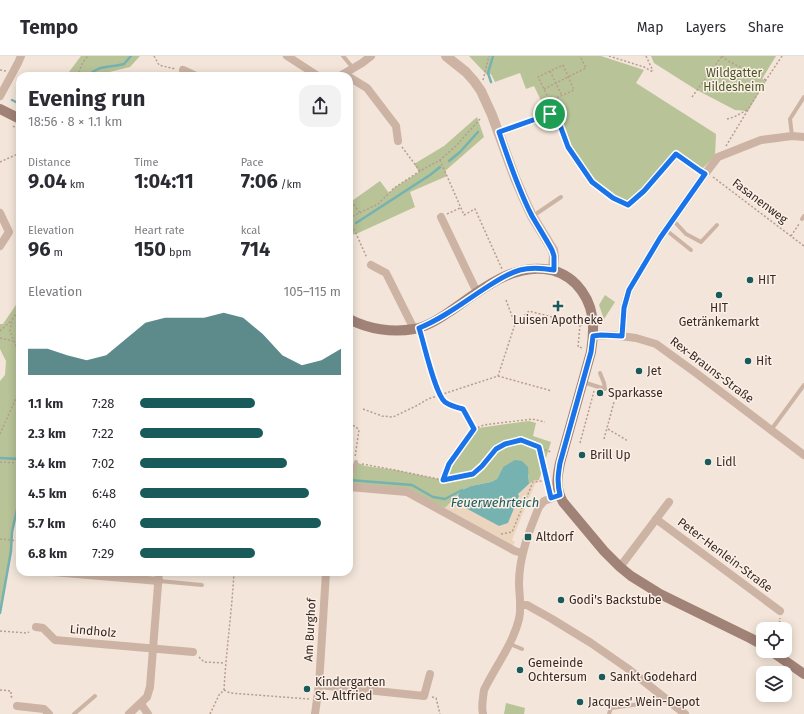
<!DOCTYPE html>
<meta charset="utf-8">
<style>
body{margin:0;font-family:"Fira Sans",sans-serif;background:#f2f2f3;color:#2b2b33;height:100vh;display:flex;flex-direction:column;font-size:15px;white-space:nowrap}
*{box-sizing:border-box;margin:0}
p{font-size:13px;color:#7c7c81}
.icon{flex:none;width:22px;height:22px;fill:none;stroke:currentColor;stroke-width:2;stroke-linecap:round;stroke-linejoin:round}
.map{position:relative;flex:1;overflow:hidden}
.panel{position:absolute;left:16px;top:16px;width:337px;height:504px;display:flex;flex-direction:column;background:#fff;border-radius:12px;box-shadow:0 2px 10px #0003}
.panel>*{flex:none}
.controls{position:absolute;left:756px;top:566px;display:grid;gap:8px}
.controls a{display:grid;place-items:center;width:36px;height:36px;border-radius:8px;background:#fff;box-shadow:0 2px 10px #0003;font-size:20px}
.pin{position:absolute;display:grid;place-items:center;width:34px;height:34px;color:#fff;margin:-17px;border:2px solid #fff;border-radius:50%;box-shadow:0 1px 4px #0007}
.round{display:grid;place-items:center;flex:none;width:42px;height:42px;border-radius:12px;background:#f2f2f3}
.head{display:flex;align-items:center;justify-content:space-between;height:68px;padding:0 12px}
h1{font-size:22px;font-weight:700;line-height:30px}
.metrics{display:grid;grid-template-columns:repeat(3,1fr);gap:6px;height:68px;padding:4px 12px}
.metrics div{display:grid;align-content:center}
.metrics b{font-size:20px;font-weight:700}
.metrics small{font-size:11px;font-weight:400}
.metrics p{font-size:11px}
.chart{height:112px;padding:8px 12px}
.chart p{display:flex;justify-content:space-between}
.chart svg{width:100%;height:72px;margin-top:4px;fill:#195b5b;opacity:.7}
ul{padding:0 12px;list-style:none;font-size:13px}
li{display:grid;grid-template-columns:64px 48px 1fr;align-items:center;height:30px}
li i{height:10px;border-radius:5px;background:#195b5b}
header{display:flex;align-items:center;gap:24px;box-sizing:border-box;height:56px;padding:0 20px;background:#fff;border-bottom:1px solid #e1e1e2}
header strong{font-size:19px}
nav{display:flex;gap:22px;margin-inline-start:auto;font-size:14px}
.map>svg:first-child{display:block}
.green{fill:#b8c398}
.plaza{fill:#ecd5bf}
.water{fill:#76b2b0}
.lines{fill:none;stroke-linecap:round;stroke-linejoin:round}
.stream{stroke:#76b2b0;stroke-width:2.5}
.path{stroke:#b89d8e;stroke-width:1.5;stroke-dasharray:2 2;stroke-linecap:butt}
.service{stroke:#ccb3a4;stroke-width:4}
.minor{stroke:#ccb3a4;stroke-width:8}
.tertiary{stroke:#ccb3a4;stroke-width:10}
.secondary{stroke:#a08276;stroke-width:10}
.route-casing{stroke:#fff;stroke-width:8}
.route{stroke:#1a73e8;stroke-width:5}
.poi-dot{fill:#195b5b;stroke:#fbefe6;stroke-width:1.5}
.labels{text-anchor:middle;stroke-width:3;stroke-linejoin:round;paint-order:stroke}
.park-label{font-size:12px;fill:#4a5728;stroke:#fbefe6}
.street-label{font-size:12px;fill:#372a26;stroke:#fbefe6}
.poi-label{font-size:12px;fill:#372a26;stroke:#fbefe6;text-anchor:start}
.water-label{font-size:13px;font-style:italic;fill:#195b5b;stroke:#fbefe6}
</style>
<header>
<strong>Tempo</strong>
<nav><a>Map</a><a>Layers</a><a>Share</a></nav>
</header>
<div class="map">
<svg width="804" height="658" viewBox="0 0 804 658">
<rect width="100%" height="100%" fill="#f3e5d9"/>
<g class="green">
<path d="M81 0H140L130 11 93 20H66Z"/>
<path d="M469 0H601L644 14 636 27 716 78 715 100 701 114 676 96 642 134 627 146 615 140 594 125 571 91 557 53 547 57 534 30 526 33 520 17 495 26 491 18 487 19Z"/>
<path d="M651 0H776L762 23 766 25 748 55 735 54 695 33 654 7Z"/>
<path d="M477 61 484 81 445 115 447 120 410 136 415 151 356 178 350 179 349 180V147L380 125 389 137 394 132 419 116 414 108 444 90Z"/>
<path d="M605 239 615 246 604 263 599 249Z"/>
<path d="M20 243V440L12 476 11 495 0 557V325L5 319 6 305 0 293V268H3Z"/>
<path d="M529 365 536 367 533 380 551 386 539 424 533 425 529 428V419L503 411 497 423 491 426 471 430 462 434 458 439 445 452 407 436 349 431V412H354L356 406 365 410 395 414 443 424 449 408 474 373 485 371Z"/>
<path d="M506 647 525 652 524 658H504Z"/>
</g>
<path class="plaza" d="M539 424 538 426 535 428 512 484 515 486 512 491 445 452 458 439 461 449 499 470 508 467 518 438 533 425Z"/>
<path class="water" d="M515 404 522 405 528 411 529 428 518 438 519 440 508 467 499 470 460 449 458 439 462 434 471 430 491 426 497 423 503 411Z"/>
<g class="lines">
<g class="stream">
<path d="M87 20C101 8 108 12 124 8L131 0"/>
<path d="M491 26 488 17 493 0"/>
<path d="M12 44 20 48"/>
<path d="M449 105 460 96 478 76"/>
<path d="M356 167 430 119 440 111"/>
<path d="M349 173 350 172"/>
<path d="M0 402 20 403"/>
<path d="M349 424 412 429 433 441 445 443 462 434"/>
<path d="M0 557 11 495 12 476 20 440"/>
</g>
<g class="path">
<path d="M154 0 159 9 175 13"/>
<path d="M609 0 644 11 653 16"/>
<path d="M646 0 653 15"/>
<path d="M722 0 728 5 766 24"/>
<path d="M563 9 574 34 550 45 538 21Z"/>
<path d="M0 14 6 15"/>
<path d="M550 15 562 40"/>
<path d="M77 20 83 6 88 0"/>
<path d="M483 24 489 0"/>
<path d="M544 33 586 12 580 0"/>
<path d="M692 41 722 0"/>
<path d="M727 63 734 61 747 54"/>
<path d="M13 70 20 75"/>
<path d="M506 74 550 58 557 61 569 91 592 126 613 142 628 149 644 135 676 98 699 114"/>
<path d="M726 90 766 24 782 0"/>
<path d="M402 91 420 115"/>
<path d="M440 104 464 159 475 153 502 213"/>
<path d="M0 106 20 97"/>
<path d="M713 121 804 190"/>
<path d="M349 142 360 157"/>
<path d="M447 158 460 152"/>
<path d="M349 162 378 148 394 132 420 115 440 104 456 90 480 63"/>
<path d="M349 162 367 202"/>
<path d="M791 180 799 168"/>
<path d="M506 244 515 268"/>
<path d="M20 252 12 264 10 275 20 300"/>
<path d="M580 269 578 291 583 292"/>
<path d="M0 275 12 264"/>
<path d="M0 282 13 285"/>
<path d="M498 320 552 335"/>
<path d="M435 324C442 345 442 345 463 353L474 373 449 408 443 423"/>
<path d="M363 353 382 360 393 361 416 350 428 343 440 339 498 320 515 268 529 255 568 265 580 269H584"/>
<path d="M349 369 355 370 359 374 355 401"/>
<path d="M474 373 484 369 532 363 545 366"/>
<path d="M608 373 628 385"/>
<path d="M0 378 20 333"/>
<path d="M604 383 614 346"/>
<path d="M580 387 594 335"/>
<path d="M539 391 548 430"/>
<path d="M0 406 20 407"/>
<path d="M362 408 395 414 443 424 473 418 482 411 495 393 505 388 521 384 551 396"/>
<path d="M501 478 512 476 533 426 542 425"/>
<path d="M0 483 20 485"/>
<path d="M774 573 780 565V562"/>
<path d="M0 575 27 577 29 576"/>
<path d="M199 601 204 606 225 607"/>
<path d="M0 634 11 635V640L13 643"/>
<path d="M224 634 230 637 309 643"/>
<path d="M432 641 436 642 440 658"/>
<path d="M210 658 219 639 224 634C226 595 232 555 234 516"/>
</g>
<g class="service">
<path d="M343 0 353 12"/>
<path d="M792 80 790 63 804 41"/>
<path d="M533 160 561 141"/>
<path d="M802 163 804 160"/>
<path d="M673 164 686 178 701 186 717 169"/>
<path d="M666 174 691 194"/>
<path d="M419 272 433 318"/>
<path d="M583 326 605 333 604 327 600 317"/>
<path d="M771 374 804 329"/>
<path d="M353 415 356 406"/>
<path d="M159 525 202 529"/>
<path d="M510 588 522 593"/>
<path d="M74 658 95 640"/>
<path d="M609 658 611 652 654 646 661 639"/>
</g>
<g class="minor">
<path d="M287 0 318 20"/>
<path d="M183 14 196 20"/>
<path d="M340 20 362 7 371 0"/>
<path d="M349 21 367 32 396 70 398 85"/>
<path d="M0 40 18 7 21 0"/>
<path d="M0 157 9 176 0 190"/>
<path d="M441 161 474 230 478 237"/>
<path d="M371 209 386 217 414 273"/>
<path d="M593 280 612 279 636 282 656 288 696 317 804 399"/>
<path d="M622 280 624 252 629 234 660 182 705 118 718 101 761 84 792 80 804 81"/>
<path d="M349 431 407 436 515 495 522 497"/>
<path d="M656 463 780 555"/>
<path d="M620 511 669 446"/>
<path d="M53 516 159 525"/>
<path d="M520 549H527L552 563 591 587 627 612 685 658"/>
<path d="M36 571 43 572 55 584 193 596"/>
<path d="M319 629 424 640 430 618"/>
<path d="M141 648 148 658"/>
<path d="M17 650 44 653 49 658"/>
<path d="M129 658 147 641 150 631 159 516"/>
<path d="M315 658 319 629 326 516"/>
<path d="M483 658C481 650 483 643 484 634 495 611 513 588 519 563 522 551 519 539 519 527 519 501 529 475 539 451L544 445 560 439"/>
</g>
<path class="tertiary" d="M446 0 466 16 474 25 481 35 492 59 515 122 525 145 532 160 553 194 554 200 553 214"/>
<g class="secondary">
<path d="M0 53 20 63"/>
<path d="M349 263C368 273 392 277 414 273 427 271 439 263 449 256 477 237 509 209 544 213 556 214 567 219 576 228 595 248 595 271 591 296L560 407C557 422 555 431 563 446L604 495 620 511 631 520 660 538 750 582 763 589"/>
<path d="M771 595 804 618"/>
</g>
</g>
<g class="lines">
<g class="route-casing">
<path id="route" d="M550 58 557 61 568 91 592 126 613 142 628 149 644 135 676 98 700 115 705 118 660 182 629 234 624 252 622 280 601 279 593 280 591 296 560 407C558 419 557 426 560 439L551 442 539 391 521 384 505 388 496 393 482 410 473 418 443 424 449 408 474 373 463 353C459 352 449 349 445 346 435 338 424 287 419 272 444 262 465 245 487 231 498 224 508 217 520 214 531 211 542 212 554 214V200L552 194C546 183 539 172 532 160 518 133 509 105 499 76Z"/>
</g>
<use href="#route" class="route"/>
</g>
<g class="poi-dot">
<circle cx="750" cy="224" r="4"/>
<circle cx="719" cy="239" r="4"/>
<path d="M556 244h4v4h4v4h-4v4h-4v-4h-4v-4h4z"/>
<circle cx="748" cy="305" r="4"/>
<circle cx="639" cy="315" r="4"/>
<circle cx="600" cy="337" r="4"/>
<circle cx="582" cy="399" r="4"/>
<circle cx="708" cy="406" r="4"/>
<rect x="524" y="477" width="8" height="8" rx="2"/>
<circle cx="561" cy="544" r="4"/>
<circle cx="520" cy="614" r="4"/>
<circle cx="602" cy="621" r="4"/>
<circle cx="307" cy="633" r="4"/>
<circle cx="580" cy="646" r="4"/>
</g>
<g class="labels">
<g class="park-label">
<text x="734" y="21">Wildgatter<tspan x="734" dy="14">Hildesheim</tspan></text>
</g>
<g class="street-label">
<text transform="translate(760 145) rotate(37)" y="4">Fasanenweg</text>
<text transform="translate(712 314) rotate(37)" y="4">Rex-Brauns-Straße</text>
<text transform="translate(725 499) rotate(37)" y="4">Peter-Henlein-Straße</text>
<text transform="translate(310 574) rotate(-87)" y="4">Am Burghof</text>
<text transform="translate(93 575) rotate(5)" y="4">Lindholz</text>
</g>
<g class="poi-label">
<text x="758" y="228">HIT</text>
<text x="719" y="256" text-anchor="middle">HIT<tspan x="719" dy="14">Getränkemarkt</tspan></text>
<text x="558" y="268" text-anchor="middle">Luisen Apotheke</text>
<text x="756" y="309">Hit</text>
<text x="647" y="319">Jet</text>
<text x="608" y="341">Sparkasse</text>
<text x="590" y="403">Brill Up</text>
<text x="716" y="410">Lidl</text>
<text x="536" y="485">Altdorf</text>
<text x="569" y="548">Godi's Backstube</text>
<text x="528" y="611">Gemeinde<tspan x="528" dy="14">Ochtersum</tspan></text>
<text x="610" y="625">Sankt Godehard</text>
<text x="315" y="630">Kindergarten<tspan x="315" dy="14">St. Altfried</tspan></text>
<text x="588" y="650">Jacques' Wein-Depot</text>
</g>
<g class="water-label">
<text x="495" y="451">Feuerwehrteich</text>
</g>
</g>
</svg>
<div class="controls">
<a><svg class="icon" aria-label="locate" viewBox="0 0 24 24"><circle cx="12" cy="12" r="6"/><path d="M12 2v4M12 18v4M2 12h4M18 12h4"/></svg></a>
<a><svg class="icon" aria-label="layers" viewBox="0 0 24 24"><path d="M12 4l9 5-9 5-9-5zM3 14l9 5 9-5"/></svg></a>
</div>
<div class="pin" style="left:550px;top:58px;background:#1e9e55"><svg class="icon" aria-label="arrive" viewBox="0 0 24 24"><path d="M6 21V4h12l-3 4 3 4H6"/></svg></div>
<section class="panel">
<div class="head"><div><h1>Evening run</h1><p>18:56 · 8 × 1.1 km</p></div><a class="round"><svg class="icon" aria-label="share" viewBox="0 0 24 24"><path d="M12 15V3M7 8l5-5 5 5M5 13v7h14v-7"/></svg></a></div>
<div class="metrics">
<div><p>Distance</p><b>9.04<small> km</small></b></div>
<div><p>Time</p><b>1:04:11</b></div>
<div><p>Pace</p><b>7:06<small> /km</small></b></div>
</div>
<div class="metrics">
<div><p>Elevation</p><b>96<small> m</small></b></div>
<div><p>Heart rate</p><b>150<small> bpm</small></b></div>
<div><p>kcal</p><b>714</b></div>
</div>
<div class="chart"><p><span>Elevation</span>105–115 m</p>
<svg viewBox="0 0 160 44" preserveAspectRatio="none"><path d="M0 44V28L10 28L20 32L30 35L40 32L50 22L60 12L70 9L80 9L90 9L100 6L110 9L120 19L130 32L140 38L150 35L160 28V44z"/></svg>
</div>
<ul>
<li><b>1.1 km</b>7:28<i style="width:57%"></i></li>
<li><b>2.3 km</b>7:22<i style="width:61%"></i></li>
<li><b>3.4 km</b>7:02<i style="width:73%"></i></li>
<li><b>4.5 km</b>6:48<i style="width:84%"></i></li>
<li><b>5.7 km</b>6:40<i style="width:90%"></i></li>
<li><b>6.8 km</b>7:29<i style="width:57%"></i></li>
</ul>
</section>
</div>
